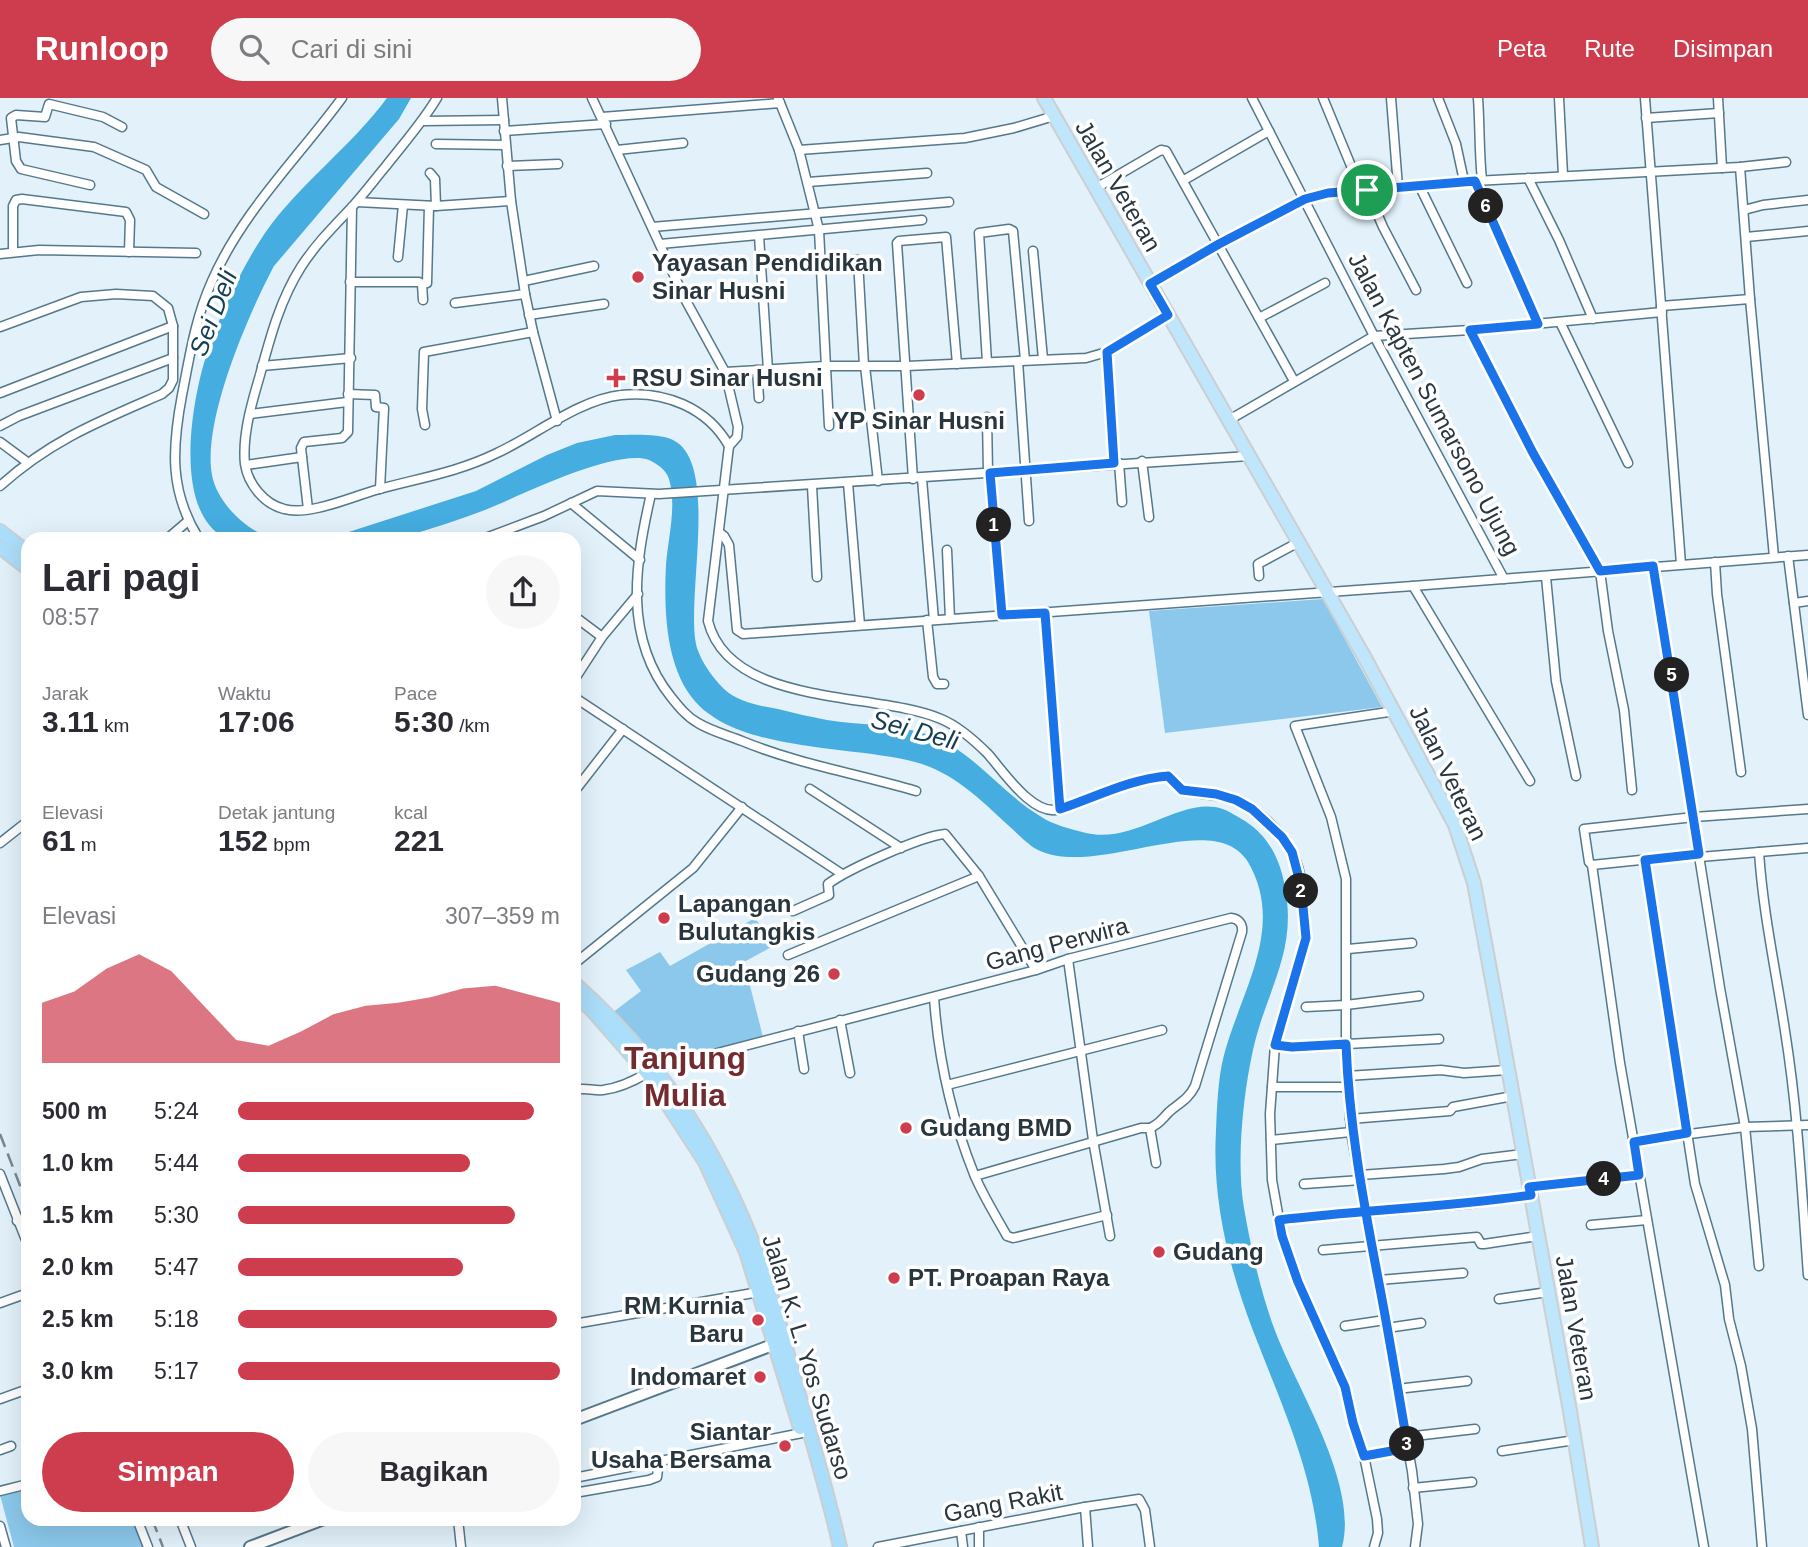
<!DOCTYPE html>
<html lang="id">
<meta charset="utf-8">
<style>
body{margin:0;font-family:Arial,sans-serif;background:#f7f7f7;color:#2b2b33;height:100vh;display:flex;flex-direction:column;font-size:26px;white-space:nowrap}
*{box-sizing:border-box;margin:0}
p{font-size:23px;color:#7c7c81}
.icon{flex:none;width:38px;height:38px;fill:none;stroke:currentColor;stroke-width:2;stroke-linecap:round;stroke-linejoin:round}
.map{position:relative;flex:1;overflow:hidden}
.details{position:absolute;left:21px;top:434px;width:560px;height:994px;display:flex;flex-direction:column;background:#fff;border-radius:21px;box-shadow:0 7px 28px #0002}
.details>*{flex:none}
.pin{position:absolute;display:grid;place-items:center;width:60px;height:60px;color:#fff;margin:-30px;border:4px solid #fff;border-radius:50%;box-shadow:0 2px 7px #0007}
.km{position:absolute;width:35px;height:35px;margin:-18px;border-radius:50%;background:#222;color:#fff;font-size:19px;line-height:35px;text-align:center}
.round{display:grid;place-items:center;flex:none;width:74px;height:74px;border-radius:37px;background:#f7f7f7}
.head{display:flex;align-items:center;justify-content:space-between;height:119px;padding:0 21px}
h1{font-size:38px;font-weight:700;line-height:52px}
.stats{display:grid;grid-template-columns:repeat(3,1fr);gap:10px;height:119px;padding:7px 21px}
.stats div{display:grid;align-content:center}
.stats b{font-size:30px;font-weight:700}
.stats small{font-size:19px;font-weight:400}
.stats p{font-size:19px}
.chart{height:196px;padding:14px 21px}
.chart p{display:flex;justify-content:space-between}
.chart svg{width:100%;height:126px;margin-top:7px;fill:#ce3d4e;opacity:.7}
.cta{display:flex;gap:14px;margin-top:auto;padding:14px 21px}
.cta a{flex:1;height:80px;border-radius:42px;background:#ce3d4e;color:#fff;font-size:28px;font-weight:700;line-height:80px;text-align:center}
.cta a+a{background:#f7f7f7;color:#2b2b33}
ul{padding:0 21px;list-style:none;font-size:23px}
li{display:grid;grid-template-columns:112px 84px 1fr;align-items:center;height:52px}
li i{height:18px;border-radius:9px;background:#ce3d4e}
header{display:flex;align-items:center;gap:42px;box-sizing:border-box;height:98px;padding:0 35px;background:#ce3d4e;color:#fff}
header strong{font-size:33px}
nav{display:flex;gap:38px;margin-inline-start:auto;font-size:24px}
.search{width:490px;height:63px;background:#f7f7f7;display:flex;align-items:center;gap:18px;box-sizing:border-box;padding:0 24px;border-radius:38px;color:#7c7c81;font-size:26px}
.map>svg:first-child{display:block}
.green{fill:#8bc8eb}
.water{fill:#45ade0}
.lines{fill:none;stroke-linecap:round;stroke-linejoin:round}
.minor-casing{stroke:#55788b;stroke-width:11}
.secondary-casing{stroke:#55788b;stroke-width:14}
.primary-casing{stroke:#cbcfd1;stroke-width:16}
.trunk-casing{stroke:#cbcfd1;stroke-width:16}
.minor{stroke:#fff;stroke-width:8}
.secondary{stroke:#fff;stroke-width:10}
.primary{stroke:#c0e6fb;stroke-width:12}
.trunk{stroke:#abdefa;stroke-width:12}
.rail{stroke:#798891;stroke-width:2.5;stroke-dasharray:14 7;stroke-linecap:butt}
.route-casing{stroke:#fff;stroke-width:14}
.route{stroke:#1a73e8;stroke-width:9}
.poi-dot{fill:#ce3d4e;stroke:#fff;stroke-width:2.5}
.labels{text-anchor:middle;stroke-width:7;stroke-linejoin:round;paint-order:stroke}
.street-label{font-size:24px;fill:#28373f;stroke:#fff}
.poi-label{font-size:24px;font-weight:bold;fill:#28373f;stroke:#fff;text-anchor:start}
.water-label{font-size:26px;font-style:italic;fill:#133f55;stroke:#fff}
.district-label{font-size:32px;font-weight:bold;fill:#722b31;stroke:#fff}
</style>
<header>
<strong>Runloop</strong>
<div class="search"><svg class="icon" aria-label="search" viewBox="0 0 24 24"><circle cx="10" cy="10" r="6"/><path d="M15 15l6 6"/></svg>Cari di sini</div>
<nav><a>Peta</a><a>Rute</a><a>Disimpan</a></nav>
</header>
<div class="map">
<svg width="1808" height="1449" viewBox="0 0 1808 1449">
<rect width="100%" height="100%" fill="#e2f1fa"/>
<g class="green">
<path d="M1323 501 1382 609 1165 635 1149 513Z"/>
<path d="M755 820 775 847 744 864 763 939 658 966 612 915 641 893 626 872 660 854 670 868Z"/>
<path d="M28 1390V1421H134L145 1449H14L0 1397Z"/>
</g>
<g class="water">
<path d="M387 0H411L399 21 274 168C248 217 202 323 212 377 217 405 247 433 273 441 262 441 234 444 225 440 174 413 191 310 204 265 217 222 240 172 265 135 300 85 351 49 387 0Z"/>
<path d="M615 337C630 337 660 335 673 342 721 365 684 505 697 550 702 565 713 580 724 591 738 604 760 608 778 611 794 615 811 619 827 622 859 627 894 626 926 636 971 650 1000 694 1040 718 1053 727 1071 731 1086 735 1132 746 1176 703 1215 709 1225 710 1236 718 1245 723 1267 737 1279 759 1284 784 1299 853 1267 889 1253 952 1243 997 1236 1064 1244 1110 1251 1150 1260 1192 1274 1230 1296 1290 1359 1385 1342 1449H1319C1313 1371 1279 1301 1252 1230 1228 1166 1212 1101 1216 1033 1217 1008 1218 980 1224 957 1241 893 1286 829 1248 764 1214 708 1097 781 1038 752 1028 747 1018 736 1009 728 980 701 953 674 915 664 851 647 731 655 690 597 665 562 664 508 666 467 668 440 677 408 669 381 666 371 657 366 649 362 615 350 520 398 485 412 459 422 431 431 403 439 380 445 351 441 327 441L476 393 547 357 577 345Z"/>
</g>
<g class="lines">
<g class="minor-casing">
<g id="minor">
<path d="M437 0C422 25 404 45 386 68 375 81 364 96 352 109 334 128 315 147 301 169 280 202 270 240 260 277 252 304 242 337 245 366 248 386 264 406 284 411 309 418 351 399 376 392 419 380 456 375 497 355 536 337 578 302 621 297 664 292 708 310 729 348L708 523C730 610 876 593 941 621 958 628 976 644 988 656 1003 673 1034 720 1060 711 1096 699 1130 681 1168 678 1174 682 1176 690 1183 692 1201 698 1219 695 1237 703 1258 712 1282 733 1292 754 1305 779 1308 828 1302 856L1275 947 1270 1016 1272 1082 1282 1138 1298 1184 1345 1289 1353 1325 1364 1358 1377 1421 1378 1435 1374 1449"/>
<path d="M502 0 511 103 525 196 533 234 557 323"/>
<path d="M592 0 685 201 725 274 738 329 737 339 729 348"/>
<path d="M778 0 799 52 819 132 829 328"/>
<path d="M1252 0 1374 238 1504 481"/>
<path d="M1323 0 1361 92"/>
<path d="M1391 0 1398 89"/>
<path d="M1438 0 1456 46 1464 83"/>
<path d="M1478 0C1480 28 1479 54 1482 82"/>
<path d="M1559 0 1563 77"/>
<path d="M1645 0 1681 466"/>
<path d="M1718 0 1722 70"/>
<path d="M602 19 780 5"/>
<path d="M1646 20 1719 15"/>
<path d="M423 23 504 22"/>
<path d="M504 33 606 26"/>
<path d="M0 42 19 39 94 49 146 72 156 89 204 116"/>
<path d="M436 46 505 47"/>
<path d="M617 52 683 45"/>
<path d="M799 52 965 40 1014 30 1054 18"/>
<path d="M507 68 558 66"/>
<path d="M1740 69 1750 201 1774 459"/>
<path d="M430 75 435 81 436 108"/>
<path d="M1528 80 1559 142 1593 221"/>
<path d="M1184 82 1269 33"/>
<path d="M1475 83 1538 226"/>
<path d="M808 84 927 75"/>
<path d="M90 87 21 71 16 63 11 20 16 17 45 19 49 6 103 19 122 29"/>
<path d="M1419 87 1467 185"/>
<path d="M1096 90 1161 52 1166 53 1294 283"/>
<path d="M1367 92 1383 129 1416 192"/>
<path d="M357 104 436 108 511 103"/>
<path d="M1744 112 1763 107 1808 102"/>
<path d="M652 129 949 104"/>
<path d="M759 138 768 272"/>
<path d="M1746 139 1808 133"/>
<path d="M660 146 922 122"/>
<path d="M1033 153 1043 261"/>
<path d="M13 154V108L16 102 22 101 126 114 130 122 129 154"/>
<path d="M0 156 39 152 196 155"/>
<path d="M398 159 403 107"/>
<path d="M820 164 858 162 864 268"/>
<path d="M524 183 594 168"/>
<path d="M350 184H419L422 186 423 202"/>
<path d="M422 186 427 185 429 108"/>
<path d="M1150 186 1219 146 1305 101 1328 95 1475 83 1740 69 1786 64"/>
<path d="M455 205 525 196"/>
<path d="M1661 208 1750 201"/>
<path d="M529 217 604 206"/>
<path d="M1259 220 1325 185"/>
<path d="M1560 224 1628 365"/>
<path d="M0 229 81 199 116 196 153 198 168 210 173 228V282L169 290 162 296C100 323 51 342 0 388"/>
<path d="M1470 232 1533 355 1600 473 1608 533 1624 612 1632 692"/>
<path d="M1107 254 1114 365"/>
<path d="M1018 263 1029 423"/>
<path d="M987 264 979 135 1009 131 1013 133 1025 262"/>
<path d="M262 268 351 260"/>
<path d="M865 268 878 383"/>
<path d="M757 272 759 300"/>
<path d="M725 274 825 268H907L1086 260 1107 254 1168 217"/>
<path d="M0 295 173 228"/>
<path d="M348 296 375 297 376 309 384 310 380 391"/>
<path d="M250 316 347 304"/>
<path d="M987 319 988 375"/>
<path d="M1229 322 1374 238 1470 232 1662 214"/>
<path d="M425 327 422 311 424 254 533 234"/>
<path d="M0 328 19 318 173 260"/>
<path d="M0 344 27 364"/>
<path d="M302 359 301 350 304 344 342 340 348 334 352 109"/>
<path d="M1142 363 1149 419"/>
<path d="M1119 365 1122 404"/>
<path d="M246 367 302 359 308 411"/>
<path d="M990 375 1002 517"/>
<path d="M913 381 897 145 899 143 946 139 957 266"/>
<path d="M922 381 934 522"/>
<path d="M848 385 860 527"/>
<path d="M812 388 817 479"/>
<path d="M651 396C635 466 623 539 671 599 679 609 687 619 698 625 711 633 727 637 742 643 798 666 858 676 916 693"/>
<path d="M571 405 640 462"/>
<path d="M719 434 724 438 729 447 737 532 743 536 1413 488 1808 457"/>
<path d="M167 441 188 423"/>
<path d="M199 441C169 393 172 350 182 297 190 257 195 221 212 183 242 114 298 60 342 0"/>
<path d="M483 441 544 418 597 393 659 396 1249 358"/>
<path d="M947 452 950 521"/>
<path d="M1788 458 1808 617"/>
<path d="M1715 464 1717 496 1741 674"/>
<path d="M1653 468 1720 890 1745 1029 1759 1168"/>
<path d="M1259 478 1258 466 1299 444"/>
<path d="M1546 479 1556 583 1576 678"/>
<path d="M1413 488 1530 683"/>
<path d="M1794 505 1808 503"/>
<path d="M1045 515 1060 711"/>
<path d="M574 518 602 539"/>
<path d="M927 522 933 579 937 586H944"/>
<path d="M574 582 602 539 638 496"/>
<path d="M574 599 842 776"/>
<path d="M1395 613 1295 628 1331 719 1346 781V946L1351 1034 1412 1373 1418 1426 1415 1449"/>
<path d="M577 690 623 631"/>
<path d="M810 691 901 750"/>
<path d="M0 745 28 723"/>
<path d="M1759 754C1763 815 1776 873 1785 933 1798 1014 1802 1095 1808 1177"/>
<path d="M1700 759 1808 750"/>
<path d="M1645 762 1695 1086 1725 1187 1729 1221 1741 1268 1752 1331 1762 1449"/>
<path d="M1592 767 1699 756"/>
<path d="M793 813 829 797 828 786C848 771 922 738 945 736L979 778 1036 872"/>
<path d="M1348 851 1412 845"/>
<path d="M788 857 979 778"/>
<path d="M1068 861 1093 1042 1110 1138"/>
<path d="M574 866 693 770 742 709"/>
<path d="M934 899C938 958 952 1021 974 1076 983 1098 996 1118 1007 1138L1013 1140 1107 1117"/>
<path d="M1306 909 1346 907 1419 898"/>
<path d="M840 922 850 975"/>
<path d="M798 933 804 971"/>
<path d="M1275 947 1292 949 1439 941"/>
<path d="M656 971 1036 872 1068 861 1231 820C1239 821 1243 826 1242 834L1195 988C1188 1002 1179 1005 1169 1014 1162 1021 1160 1026 1150 1030"/>
<path d="M1347 978 1441 972 1464 975 1507 972"/>
<path d="M947 987 1162 932"/>
<path d="M1272 989H1347"/>
<path d="M574 992C586 989 592 993 603 992 619 990 634 983 647 975"/>
<path d="M1350 1021 1450 1013 1453 1009 1513 998"/>
<path d="M1271 1042 1351 1034"/>
<path d="M1634 1043 1745 1029 1808 1027"/>
<path d="M0 1076 28 1147"/>
<path d="M1360 1077 1444 1071 1459 1069 1482 1061 1523 1056"/>
<path d="M975 1078 1141 1030H1150L1156 1065"/>
<path d="M1304 1086 1361 1082"/>
<path d="M1529 1089 1639 1077"/>
<path d="M1279 1122 1468 1106 1531 1097"/>
<path d="M17 1123 28 1119"/>
<path d="M1591 1127 1647 1122"/>
<path d="M1323 1152 1477 1139 1481 1146H1484L1538 1138"/>
<path d="M1379 1182 1463 1175"/>
<path d="M1499 1201 1548 1194"/>
<path d="M0 1205 28 1195"/>
<path d="M574 1226 759 1194"/>
<path d="M1345 1228 1385 1222"/>
<path d="M1387 1230 1421 1225"/>
<path d="M1397 1291 1467 1283"/>
<path d="M0 1301 28 1291"/>
<path d="M1406 1339 1475 1331"/>
<path d="M0 1352 11 1348"/>
<path d="M1502 1353 1575 1342"/>
<path d="M1364 1358 1408 1350"/>
<path d="M574 1380 802 1335"/>
<path d="M574 1389 580 1394 649 1382 657 1379 659 1363"/>
<path d="M1413 1390 1472 1384"/>
<path d="M0 1393 28 1386"/>
<path d="M1085 1409 1088 1449"/>
<path d="M137 1421 148 1449"/>
<path d="M180 1421 191 1449"/>
<path d="M458 1421 461 1449"/>
<path d="M0 1428 6 1449"/>
<path d="M979 1429V1449"/>
<path d="M961 1433 963 1449"/>
<path d="M878 1449 1085 1409 1139 1401 1145 1412 1150 1449"/>
<path d="M1704 1449 1620 965 1592 767 1589 764 1584 731 1694 719 1808 711"/>
</g>
</g>
<g class="secondary-casing">
<g id="secondary">
<path d="M574 1322 775 1246"/>
<path d="M250 1449 324 1421"/>
</g>
</g>
<g class="primary-casing">
<path id="primary" d="M1044 0 1365 560 1455 727 1474 785 1494 893 1570 1313 1592 1449"/>
</g>
<g class="trunk-casing">
<g id="trunk">
<path d="M0 433 28 455"/>
<path d="M0 449 28 471"/>
<path d="M574 885C660 961 718 1051 758 1158 773 1196 782 1236 793 1275 809 1333 827 1391 840 1449"/>
<path d="M574 898 590 910 647 975 705 1064 746 1154 800 1330"/>
</g>
</g>
<use href="#minor" class="minor"/>
<use href="#secondary" class="secondary"/>
<use href="#primary" class="primary"/>
<use href="#trunk" class="trunk"/>
<g class="rail">
<path d="M0 1036 28 1108"/>
<path d="M152 1421 163 1449"/>
</g>
</g>
<g class="lines">
<g class="route-casing">
<path id="route" d="M1367 92 1328 95 1305 101 1219 146 1150 186 1168 217 1107 254 1114 365 990 375 1002 517 1045 515 1060 711C1096 699 1130 681 1168 678L1182 692 1216 696 1236 702 1252 711 1282 739 1292 754 1301 788 1306 840 1275 947 1292 949 1346 946C1349 1026 1363 1102 1378 1180 1389 1236 1398 1293 1408 1350L1364 1358 1353 1325 1345 1289 1298 1184 1282 1138 1279 1122C1363 1112 1447 1109 1531 1097L1529 1089 1639 1077 1634 1044 1687 1035 1645 762 1699 756 1653 468 1600 473 1533 355 1470 232 1538 226 1475 83 1367 92"/>
</g>
<use href="#route" class="route"/>
</g>
<g class="poi-dot">
<circle cx="638" cy="179" r="7"/>
<path d="M612.5 269.5h7v7h7v7h-7v7h-7v-7h-7v-7h7z"/>
<circle cx="919" cy="297" r="7"/>
<circle cx="664" cy="820" r="7"/>
<circle cx="834" cy="876" r="7"/>
<circle cx="906" cy="1030" r="7"/>
<circle cx="1159" cy="1154" r="7"/>
<circle cx="894" cy="1180" r="7"/>
<circle cx="758" cy="1222" r="7"/>
<circle cx="760" cy="1279" r="7"/>
<circle cx="785" cy="1348" r="7"/>
</g>
<g class="labels">
<g class="street-label">
<text transform="translate(1118 88) rotate(60)" y="8">Jalan Veteran</text>
<text transform="translate(1434 306) rotate(62)" y="8">Jalan Kapten Sumarsono Ujung</text>
<text transform="translate(1448 675) rotate(64)" y="8">Jalan Veteran</text>
<text transform="translate(1057 846) rotate(-15)" y="8">Gang Perwira</text>
<text transform="translate(1576 1230) rotate(80)" y="8">Jalan Veteran</text>
<text transform="translate(807 1259) rotate(73)" y="8">Jalan K. L. Yos Sudarso</text>
<text transform="translate(1003 1405) rotate(-11)" y="8">Gang Rakit</text>
</g>
<g class="poi-label">
<text x="652" y="173">Yayasan Pendidikan<tspan x="652" dy="28">Sinar Husni</tspan></text>
<text x="632" y="288">RSU Sinar Husni</text>
<text x="919" y="331" text-anchor="middle">YP Sinar Husni</text>
<text x="678" y="814">Lapangan<tspan x="678" dy="28">Bulutangkis</tspan></text>
<text x="820" y="884" text-anchor="end">Gudang 26</text>
<text x="920" y="1038">Gudang BMD</text>
<text x="1173" y="1162">Gudang</text>
<text x="908" y="1188">PT. Proapan Raya</text>
<text x="744" y="1216" text-anchor="end">RM Kurnia<tspan x="744" dy="28">Baru</tspan></text>
<text x="746" y="1287" text-anchor="end">Indomaret</text>
<text x="771" y="1342" text-anchor="end">Siantar<tspan x="771" dy="28">Usaha Bersama</tspan></text>
</g>
<g class="water-label">
<text transform="translate(213 215) rotate(-69)" y="9">Sei Deli</text>
<text transform="translate(915 632) rotate(15)" y="9">Sei Deli</text>
</g>
<g class="district-label">
<text x="685" y="971">Tanjung<tspan x="685" dy="37">Mulia</tspan></text>
</g>
</g>
</svg>
<div class="pin" style="left:1367px;top:92px;background:#1e9e55"><svg class="icon" aria-label="arrive" viewBox="0 0 24 24"><path d="M6 21V4h12l-3 4 3 4H6"/></svg></div>
<b class="km" style="left:994px;top:427px">1</b>
<b class="km" style="left:1301px;top:793px">2</b>
<b class="km" style="left:1407px;top:1346px">3</b>
<b class="km" style="left:1604px;top:1081px">4</b>
<b class="km" style="left:1672px;top:577px">5</b>
<b class="km" style="left:1486px;top:108px">6</b>
<section class="details">
<div class="head"><div><h1>Lari pagi</h1><p>08:57</p></div><a class="round"><svg class="icon" aria-label="share" viewBox="0 0 24 24"><path d="M12 15V3M7 8l5-5 5 5M5 13v7h14v-7"/></svg></a></div>
<div class="stats">
<div><p>Jarak</p><b>3.11<small> km</small></b></div>
<div><p>Waktu</p><b>17:06</b></div>
<div><p>Pace</p><b>5:30<small> /km</small></b></div>
</div>
<div class="stats">
<div><p>Elevasi</p><b>61<small> m</small></b></div>
<div><p>Detak jantung</p><b>152<small> bpm</small></b></div>
<div><p>kcal</p><b>221</b></div>
</div>
<div class="chart"><p><span>Elevasi</span>307–359 m</p>
<svg viewBox="0 0 160 44" preserveAspectRatio="none"><path d="M0 44V23L10 19L20 11L30 6L40 12L50 24L60 36L70 38L80 33L90 27L100 24L110 23L120 21L130 18L140 17L150 20L160 23V44z"/></svg>
</div>
<ul>
<li><b>500 m</b>5:24<i style="width:92%"></i></li>
<li><b>1.0 km</b>5:44<i style="width:72%"></i></li>
<li><b>1.5 km</b>5:30<i style="width:86%"></i></li>
<li><b>2.0 km</b>5:47<i style="width:70%"></i></li>
<li><b>2.5 km</b>5:18<i style="width:99%"></i></li>
<li><b>3.0 km</b>5:17<i style="width:100%"></i></li>
</ul>
<div class="cta"><a>Simpan</a><a>Bagikan</a></div>
</section>
</div>
